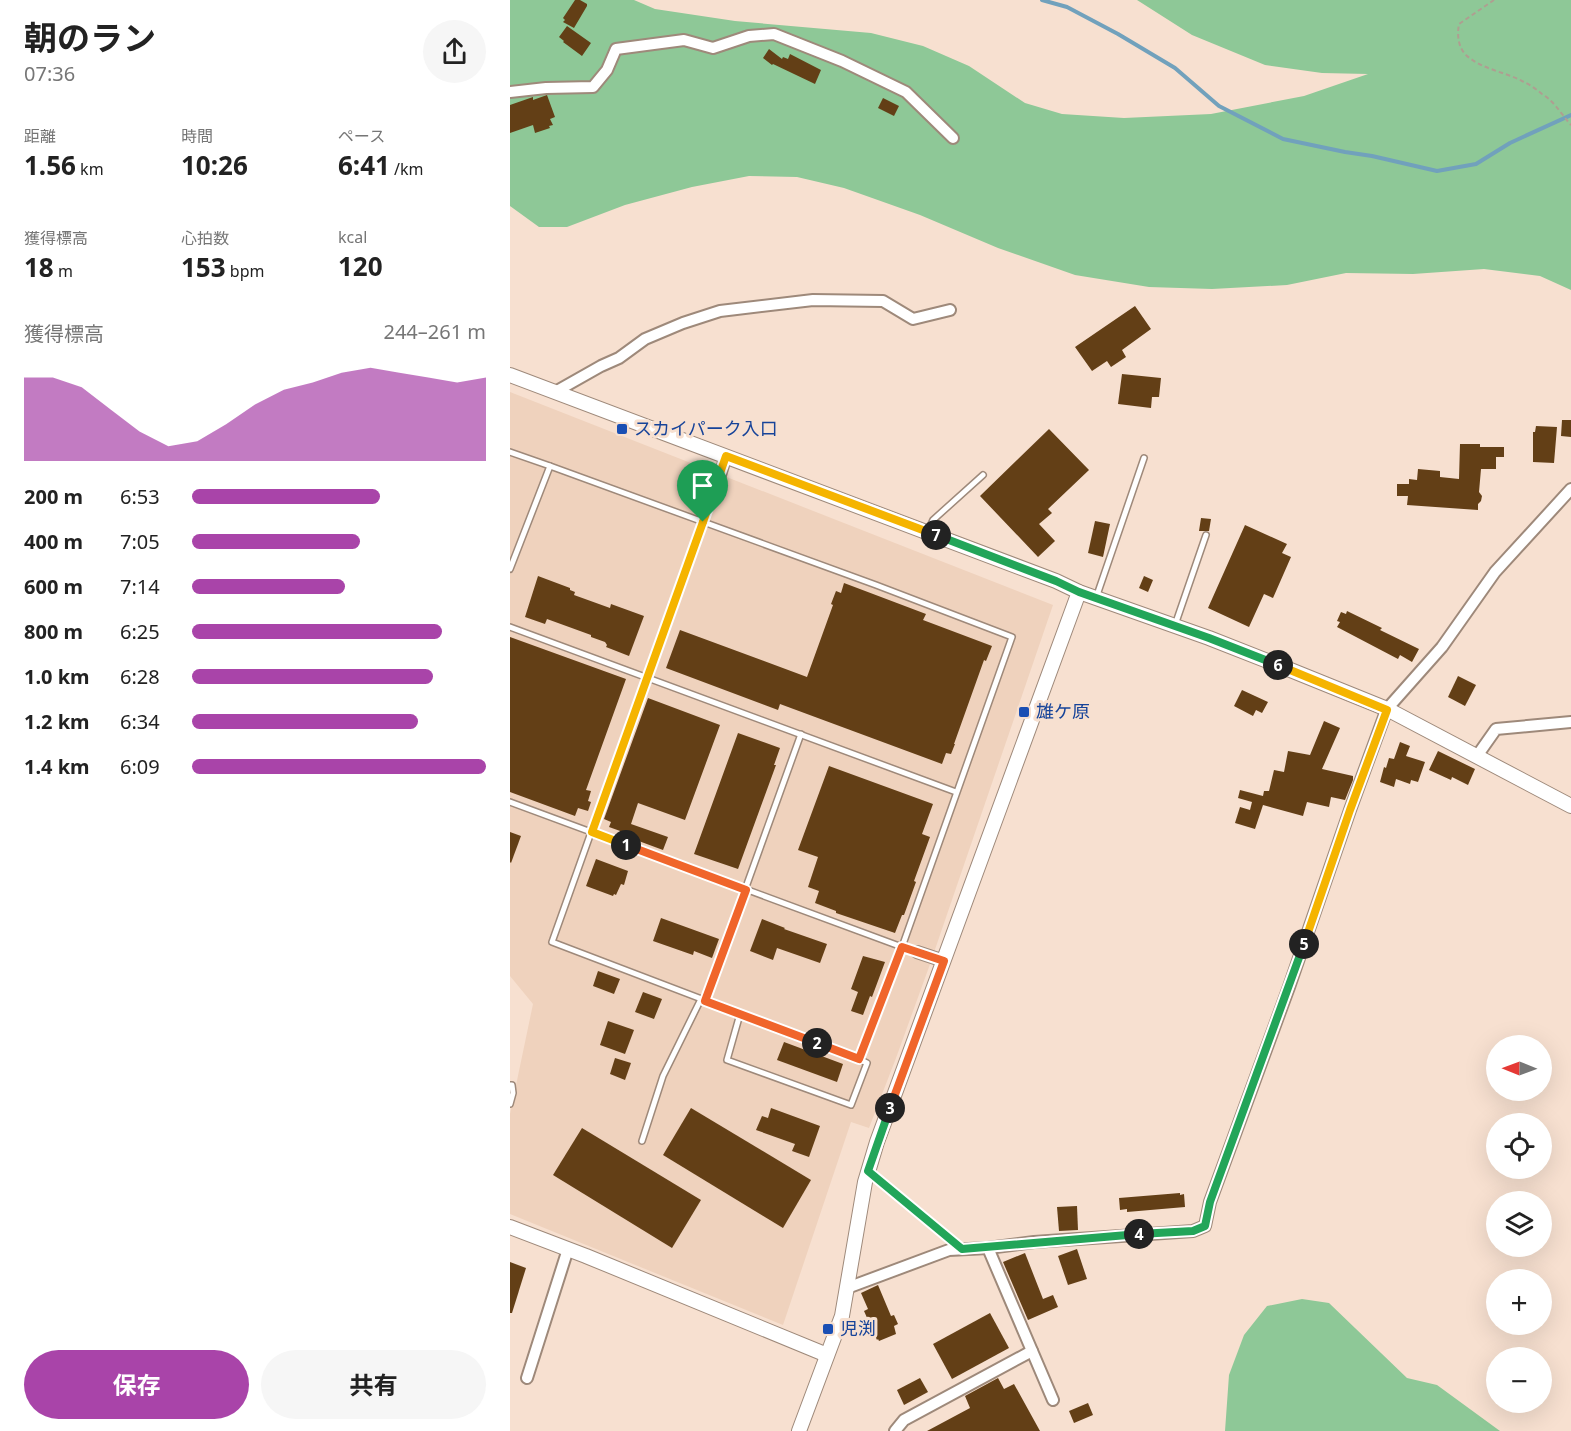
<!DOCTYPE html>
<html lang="ja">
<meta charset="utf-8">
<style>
body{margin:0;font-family:"Noto Sans","Noto Sans JP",sans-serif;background:#f6f6f6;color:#222;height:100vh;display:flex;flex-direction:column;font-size:22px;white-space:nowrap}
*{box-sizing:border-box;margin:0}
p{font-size:20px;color:#767676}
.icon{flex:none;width:33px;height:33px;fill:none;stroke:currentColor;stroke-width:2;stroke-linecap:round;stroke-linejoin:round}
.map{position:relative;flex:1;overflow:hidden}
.drawer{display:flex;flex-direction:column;background:#fff;width:510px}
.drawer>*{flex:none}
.needle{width:39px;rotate:271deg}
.tools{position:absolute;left:976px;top:1035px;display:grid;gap:12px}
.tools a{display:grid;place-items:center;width:66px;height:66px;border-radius:50%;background:#fff;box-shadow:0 6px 24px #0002;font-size:30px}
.pin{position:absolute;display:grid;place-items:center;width:51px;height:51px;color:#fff;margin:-62px -26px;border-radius:50% 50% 50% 0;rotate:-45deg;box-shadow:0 0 6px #0007}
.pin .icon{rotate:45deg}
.km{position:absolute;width:30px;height:30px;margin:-15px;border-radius:50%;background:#222;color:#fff;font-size:16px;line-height:30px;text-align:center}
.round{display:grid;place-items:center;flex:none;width:63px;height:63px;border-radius:32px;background:#f6f6f6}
.headline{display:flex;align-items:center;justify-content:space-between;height:102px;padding:0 24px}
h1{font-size:33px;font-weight:700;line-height:45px}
.figures{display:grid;grid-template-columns:repeat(3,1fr);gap:9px;height:102px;padding:6px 24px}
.figures div{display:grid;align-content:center}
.figures b{font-size:26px;font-weight:700}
.figures small{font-size:16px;font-weight:400}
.figures p{font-size:16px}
.chart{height:168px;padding:12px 24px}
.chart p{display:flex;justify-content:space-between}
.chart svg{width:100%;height:108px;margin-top:6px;fill:#a944a9;opacity:.7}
.action{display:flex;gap:12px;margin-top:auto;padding:12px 24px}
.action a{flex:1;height:69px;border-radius:36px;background:#a944a9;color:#fff;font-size:24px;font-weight:700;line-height:69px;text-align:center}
.action a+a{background:#f6f6f6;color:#222}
ul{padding:0 24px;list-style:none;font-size:20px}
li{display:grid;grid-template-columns:96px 72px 1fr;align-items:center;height:45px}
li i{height:15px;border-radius:8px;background:#a944a9}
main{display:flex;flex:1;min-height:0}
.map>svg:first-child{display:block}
.built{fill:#efd2bd}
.forest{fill:#8ec897}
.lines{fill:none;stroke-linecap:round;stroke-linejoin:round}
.stream{stroke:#71a1bc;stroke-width:4}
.building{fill:#633f16}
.lane-casing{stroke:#9e897a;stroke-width:8}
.street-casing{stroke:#9e897a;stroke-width:14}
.secondary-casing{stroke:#9e897a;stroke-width:16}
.path{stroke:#af9e91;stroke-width:2;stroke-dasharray:4.5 3;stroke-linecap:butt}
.lane{stroke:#fff;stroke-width:5}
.street{stroke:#fff;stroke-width:10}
.secondary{stroke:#fff;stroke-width:14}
.split-1-casing{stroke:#fff;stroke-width:12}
.split-2-casing{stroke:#fff;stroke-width:12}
.split-3-casing{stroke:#fff;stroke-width:12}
.split-4-casing{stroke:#fff;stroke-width:12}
.split-5-casing{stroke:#fff;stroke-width:12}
.split-6-casing{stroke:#fff;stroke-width:12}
.split-7-casing{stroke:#fff;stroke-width:12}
.split-8-casing{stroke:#fff;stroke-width:12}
.split-1{stroke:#f5b400;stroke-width:8}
.split-2{stroke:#f0652b;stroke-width:8}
.split-3{stroke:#f0652b;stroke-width:8}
.split-4{stroke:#22a559;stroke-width:8}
.split-5{stroke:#22a559;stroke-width:8}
.split-6{stroke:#f5b400;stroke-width:8}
.split-7{stroke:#22a559;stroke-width:8}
.split-8{stroke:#f5b400;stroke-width:8}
.transit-dot{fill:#1a4fb4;stroke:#f7e0d0;stroke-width:2}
.labels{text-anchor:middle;stroke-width:6;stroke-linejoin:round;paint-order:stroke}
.transit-label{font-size:18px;fill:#164399;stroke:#f7e0d0;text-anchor:start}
</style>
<main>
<section class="drawer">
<div class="headline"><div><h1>朝のラン</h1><p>07:36</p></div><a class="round"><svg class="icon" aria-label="share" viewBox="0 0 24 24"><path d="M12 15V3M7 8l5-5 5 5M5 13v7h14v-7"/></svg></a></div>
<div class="figures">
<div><p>距離</p><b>1.56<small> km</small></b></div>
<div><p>時間</p><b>10:26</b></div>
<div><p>ペース</p><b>6:41<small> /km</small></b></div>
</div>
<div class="figures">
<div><p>獲得標高</p><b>18<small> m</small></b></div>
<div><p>心拍数</p><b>153<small> bpm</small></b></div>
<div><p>kcal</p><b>120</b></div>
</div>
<div class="chart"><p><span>獲得標高</span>244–261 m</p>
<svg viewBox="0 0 160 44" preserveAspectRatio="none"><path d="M0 44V10L10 10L20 14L30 23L40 32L50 38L60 36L70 29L80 21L90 15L100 12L110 8L120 6L130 8L140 10L150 12L160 10V44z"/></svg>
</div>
<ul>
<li><b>200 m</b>6:53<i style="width:64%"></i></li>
<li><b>400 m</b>7:05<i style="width:57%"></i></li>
<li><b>600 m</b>7:14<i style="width:52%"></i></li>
<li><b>800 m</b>6:25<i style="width:85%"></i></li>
<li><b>1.0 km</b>6:28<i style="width:82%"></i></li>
<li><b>1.2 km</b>6:34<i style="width:77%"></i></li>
<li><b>1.4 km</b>6:09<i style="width:100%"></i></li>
</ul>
<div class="action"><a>保存</a><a>共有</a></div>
</section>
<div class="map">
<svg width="1061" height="1431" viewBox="0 0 1061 1431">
<rect width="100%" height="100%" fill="#f7e0d0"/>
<path class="built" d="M0 392 543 605 419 967 386 1058 359 1128 341 1122 273 1325 0 1214V1114L23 1004 0 976Z"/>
<g class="forest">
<path d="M0 0H124L145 9 225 21 361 33 413 46 459 66 515 103 552 114 614 118 701 114 794 96 858 74 812 73 755 65 682 35 627 0H1061V290L1030 276 974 269 903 274 836 273 777 285 702 289 639 287 565 275 488 248 410 215 334 188 287 177 239 176 182 187 115 205 57 227H29L0 206Z"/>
<path d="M792 1299 819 1303 897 1378 927 1385 990 1431H715L719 1375 734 1335 757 1306Z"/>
</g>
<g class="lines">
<path class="stream" d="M532 0 557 7 608 34 665 68 709 106 773 139 835 152 862 156 927 171 966 164 1000 143 1061 115"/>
</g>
<g class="building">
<path d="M65 0H70L77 4V6L64 28 53 22 55 20 53 18Z"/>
<path d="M57 26 81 43 72 56 53 42 54 41 49 37Z"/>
<path d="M259 49 272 59 273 57 278 59 280 54 311 70 305 84 263 64 262 65 253 58Z"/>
<path d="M37 95 45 117 40 119 43 125 39 126 40 128 25 133 23 125 0 133V105L23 97V100Z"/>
<path d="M373 98 389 106 384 116 368 108Z"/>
<path d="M625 306 641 329 612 350 616 357 601 367 597 361 582 371 565 347Z"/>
<path d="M612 374 651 378 649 397H642L641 408 608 404Z"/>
<path d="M1052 420H1061V437L1051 436Z"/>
<path d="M1026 426 1047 427 1044 463 1023 462V432H1025Z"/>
<path d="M539 429 579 470 538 509 542 513 529 524 545 541 528 557 470 496Z"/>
<path d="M950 444H970V447H994V457H986V469H971L969 492 972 496 971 501 968 504V510L897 505 898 496H887V484H899V479L907 480 908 469 930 471V477L949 479Z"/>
<path d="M691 518 701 519 699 531H689Z"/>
<path d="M585 521 600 524 593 557 578 553Z"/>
<path d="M735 525 777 544 772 553 781 557 763 598 754 594 739 627 698 608Z"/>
<path d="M28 576 60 588V590L65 592 64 595 100 608 101 604 134 616 119 656 96 647 97 645 95 642 81 637V635L37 619 35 624 15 617Z"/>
<path d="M634 576 643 580 638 592 629 588Z"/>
<path d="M334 583 416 614 413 620 482 646 476 661 474 660 444 744H445L441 754 436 753 432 764 270 704 268 710 156 668 170 630 297 677 323 605 321 604 326 591 331 593Z"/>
<path d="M837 611 872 628 870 630 909 649 902 662 890 655 888 659 827 627 830 622 827 621 831 612 836 614Z"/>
<path d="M0 637 116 679 76 790 81 791 78 801 81 802 78 811 68 808 65 816 0 792Z"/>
<path d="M948 676 966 685 955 706 938 697Z"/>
<path d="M732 690 758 702 752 713 746 710 743 716 724 706Z"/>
<path d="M138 698 210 725 175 820 128 803 121 824 158 837 153 850 126 840 127 837 99 827 101 822 94 819Z"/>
<path d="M814 721 830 728 812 769 843 776V780L835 800 821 797 819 807 797 802 793 816 753 805 745 829 725 823 730 807 740 810 742 802 728 798 730 790 753 796 754 791H759L764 770 774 772 778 751 800 755Z"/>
<path d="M228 733 270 748 264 765H266L228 869 184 854Z"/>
<path d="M890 742 900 746 896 756 915 762 908 782 901 780 900 784 886 779 884 787 870 782 874 767 876 768 879 758 884 759Z"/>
<path d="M928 751 965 769 958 785 942 777 941 780 919 770Z"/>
<path d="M319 766 423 804 412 834 420 837 404 881 406 882 394 915H392L385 933 326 913V911L305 903 309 891 298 887 308 857 288 850Z"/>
<path d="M0 832 11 836 1 863 0 862Z"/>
<path d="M86 859 118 871 114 885 111 884 106 895 104 894 103 896 76 886Z"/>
<path d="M151 918 209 939 202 958 184 951 183 955 143 941Z"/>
<path d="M252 919 275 928 274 929 317 944 310 963 267 948 263 960 240 951Z"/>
<path d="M353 956 375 962 362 997 360 996 353 1015 341 1011 348 992 341 989Z"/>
<path d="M88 971 110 979 104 994 83 986Z"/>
<path d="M133 992 152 999 144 1019 125 1012Z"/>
<path d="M98 1021 124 1030 115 1054 90 1045Z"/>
<path d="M274 1042 333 1064 327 1082 267 1060Z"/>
<path d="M105 1058 121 1063 115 1080 100 1074Z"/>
<path d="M181 1108 301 1180 273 1228 153 1155Z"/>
<path d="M261 1108 310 1126 299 1157 282 1151 285 1144 246 1130 252 1116 258 1118Z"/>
<path d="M72 1128 191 1200 162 1248 43 1175Z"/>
<path d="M670 1193V1195L674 1194 675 1207 617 1212V1209L610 1210 609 1198Z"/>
<path d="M567 1206 568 1230 549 1231 547 1207Z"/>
<path d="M567 1249 577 1279 558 1285 548 1256Z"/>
<path d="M515 1253 533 1299 543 1295 548 1307 518 1320 493 1262Z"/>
<path d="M0 1262 16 1268 2 1313H0Z"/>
<path d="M368 1285 381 1316 384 1315 388 1324 384 1326 386 1334 369 1341 368 1339 367 1340 354 1311 358 1309 351 1293Z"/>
<path d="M480 1313 499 1348 442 1379 423 1344Z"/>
<path d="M410 1378 418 1392 394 1405 387 1390Z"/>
<path d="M488 1378 494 1389 504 1384 530 1431H417L460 1408 455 1396Z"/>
<path d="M578 1403 583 1415 564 1423 559 1411Z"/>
</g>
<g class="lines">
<g class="lane-casing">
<g id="lane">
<path d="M0 452 40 466"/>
<path d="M418 531 423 520 473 475"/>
<path d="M0 569 40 466 366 585 502 637 392 947 407 952"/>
<path d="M586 598 634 458"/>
<path d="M665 625 696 535"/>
<path d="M0 627 446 792"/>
<path d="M0 802C131 850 261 899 392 947L349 1059 42 942C96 791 149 639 206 488"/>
<path d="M195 1001 291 734"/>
<path d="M230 1014 217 1060 341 1105 357 1063 349 1059"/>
<path d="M0 1085H2L3 1093 0 1104"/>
<path d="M132 1141 153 1076 191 999"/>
<path d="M359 1171 451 1248"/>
</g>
</g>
<g class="street-casing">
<g id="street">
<path d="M0 92 36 88 83 87 97 70 106 49 174 40 203 48 239 36 264 34 332 61 396 92 443 138"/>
<path d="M45 392 91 366 109 358 135 339 173 323 210 311 303 300 373 301 403 319 440 310"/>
<path d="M206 488 216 456"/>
<path d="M967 756 986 729 1061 722"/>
<path d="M407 952 434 961"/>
<path d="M478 1248 543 1400"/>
<path d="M337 1288 439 1250 478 1248 524 1242 683 1231 695 1226 700 1202 779 987 840 810 877 709 932 647 985 572 1061 489"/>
<path d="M17 1378 58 1249"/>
<path d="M385 1431 394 1420 522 1351"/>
</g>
</g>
<g class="secondary-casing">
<g id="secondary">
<path d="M0 375 546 581 569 592 699 638 778 669 877 709 1061 806"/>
<path d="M0 1227 76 1256 317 1355"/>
<path d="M289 1431 332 1316 355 1182 367 1142 569 592"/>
</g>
</g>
<path class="path" d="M984 0 949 24C947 35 948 47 956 55 971 69 995 72 1012 81 1019 84 1026 89 1032 94 1045 102 1051 114 1061 125"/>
<use href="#lane" class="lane"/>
<use href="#street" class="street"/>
<use href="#secondary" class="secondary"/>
</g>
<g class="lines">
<g class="split-1-casing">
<path id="split-1" d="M116 845 82 832 193 522"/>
</g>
<g class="split-2-casing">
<path id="split-2" d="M116 845 236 890 195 1001 307 1043"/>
</g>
<g class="split-3-casing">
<path id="split-3" d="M307 1043 349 1059 392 947 434 961 380 1108"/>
</g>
<g class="split-4-casing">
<path id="split-4" d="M380 1108 358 1171 452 1249 629 1234"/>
</g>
<g class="split-5-casing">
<path id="split-5" d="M629 1234 683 1231 695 1226 700 1202 794 944"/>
</g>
<g class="split-6-casing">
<path id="split-6" d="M768 665 877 710 840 810 794 944"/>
</g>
<g class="split-7-casing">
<path id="split-7" d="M426 535 546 581 569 592 699 638 768 665"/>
</g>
<g class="split-8-casing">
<path id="split-8" d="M193 522 216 456 426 535"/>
</g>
<use href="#split-1" class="split-1"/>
<use href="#split-2" class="split-2"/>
<use href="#split-3" class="split-3"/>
<use href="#split-4" class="split-4"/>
<use href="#split-5" class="split-5"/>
<use href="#split-6" class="split-6"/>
<use href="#split-7" class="split-7"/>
<use href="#split-8" class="split-8"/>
</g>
<g class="transit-dot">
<rect x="106" y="423" width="12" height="12" rx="3"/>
<rect x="508" y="706" width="12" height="12" rx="3"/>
<rect x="312" y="1323" width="12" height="12" rx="3"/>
</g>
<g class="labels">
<g class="transit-label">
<text x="124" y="435">スカイパーク入口</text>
<text x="526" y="718">雄ケ原</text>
<text x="330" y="1335">児渕</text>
</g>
</g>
</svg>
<div class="tools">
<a><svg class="needle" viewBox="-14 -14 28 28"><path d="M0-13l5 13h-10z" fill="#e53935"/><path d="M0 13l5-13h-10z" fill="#767676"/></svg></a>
<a><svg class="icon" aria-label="locate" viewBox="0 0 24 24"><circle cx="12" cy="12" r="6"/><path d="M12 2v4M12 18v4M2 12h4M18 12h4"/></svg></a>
<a><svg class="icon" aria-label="layers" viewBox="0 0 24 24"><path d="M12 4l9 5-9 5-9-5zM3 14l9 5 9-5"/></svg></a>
<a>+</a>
<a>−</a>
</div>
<div class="pin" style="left:193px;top:522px;background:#1e9e55"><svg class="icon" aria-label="arrive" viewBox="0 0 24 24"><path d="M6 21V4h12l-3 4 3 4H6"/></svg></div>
<b class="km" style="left:116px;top:845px">1</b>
<b class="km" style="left:307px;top:1043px">2</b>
<b class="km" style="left:380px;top:1108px">3</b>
<b class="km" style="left:629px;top:1234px">4</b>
<b class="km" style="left:794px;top:944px">5</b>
<b class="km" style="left:768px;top:665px">6</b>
<b class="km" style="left:426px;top:535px">7</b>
</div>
</main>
